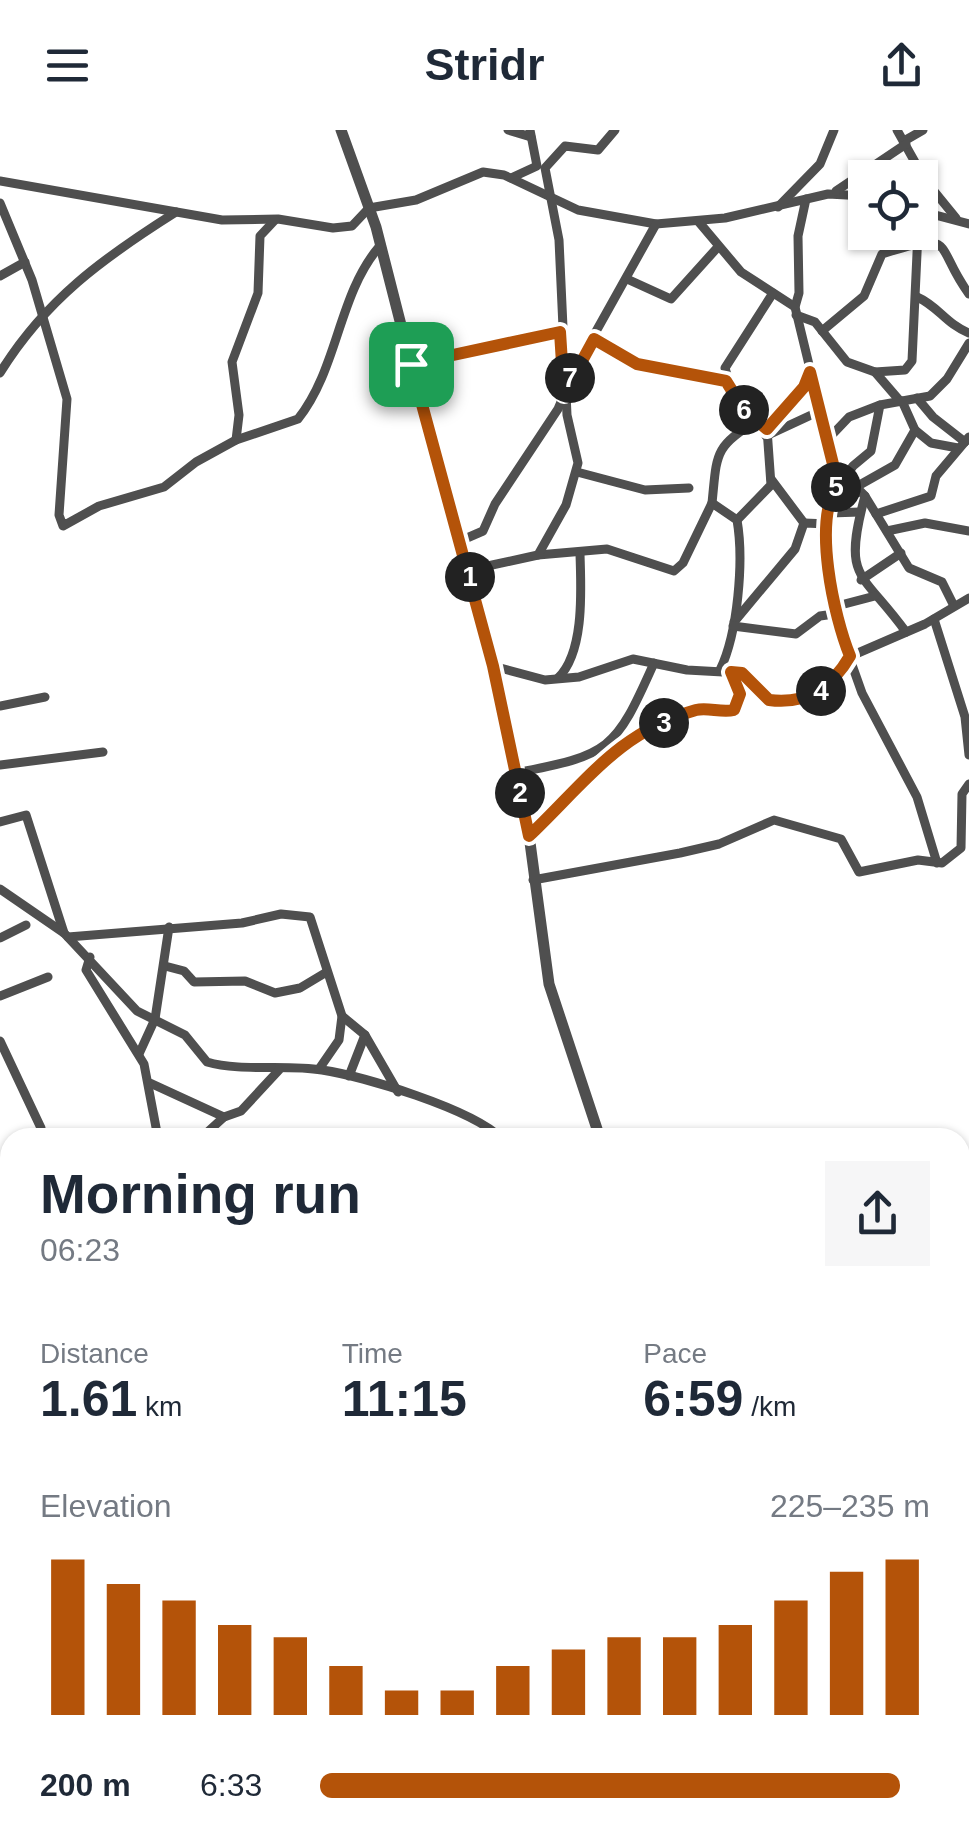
<!DOCTYPE html>
<meta charset="utf-8">
<style>
body{margin:0;font-family:Arial,sans-serif;background:#f6f6f7;color:#1f2937;height:100vh;display:flex;flex-direction:column;font-size:38px;white-space:nowrap}
*{box-sizing:border-box;margin:0}
p{font-size:32px;color:#747a83}
.icon{flex:none;width:55px;height:55px;fill:none;stroke:currentColor;stroke-width:2;stroke-linecap:round;stroke-linejoin:round}
.map{position:relative;flex:1;overflow:hidden}
.side{position:absolute;left:0px;top:998px;width:970px;height:718px;display:flex;flex-direction:column;background:#fff;border-radius:30px 30px 0 0;box-shadow:0 2px 8px #0004}
.side>*{flex:none}
.tools{position:absolute;left:848px;top:30px;display:grid;gap:20px}
.tools a{display:grid;place-items:center;width:90px;height:90px;border-radius:0px;background:#fff;box-shadow:0 2px 8px #0004;font-size:50px}
.pin{position:absolute;display:grid;place-items:center;width:85px;height:85px;color:#fff;margin:-42px;border-radius:20px;box-shadow:0 5px 15px #0006}
.km{position:absolute;width:50px;height:50px;margin:-25px;border-radius:50%;background:#222;color:#fff;font-size:28px;line-height:50px;text-align:center}
.round{display:grid;place-items:center;flex:none;width:105px;height:105px;border-radius:0px;background:#f6f6f7}
.overview{display:flex;align-items:center;justify-content:space-between;height:170px;padding:0 40px}
h1{font-size:55px;font-weight:700;line-height:75px}
.stats{display:grid;grid-template-columns:repeat(3,1fr);gap:15px;height:170px;padding:10px 40px}
.stats div{display:grid;align-content:center}
.stats b{font-size:50px;font-weight:700}
.stats small{font-size:28px;font-weight:400}
.stats p{font-size:28px}
.chart{height:280px;padding:20px 40px}
.chart p{display:flex;justify-content:space-between}
.chart svg{width:100%;height:180px;margin-top:10px;stroke:#b45309;stroke-width:6}
ul{padding:0 40px;list-style:none;font-size:32px}
li{display:grid;grid-template-columns:160px 120px 1fr;align-items:center;height:75px}
li i{height:25px;border-radius:12px;background:#b45309}
header{display:flex;justify-content:space-between;align-items:center;height:130px;padding:0 40px;background:#fff;font-size:45px;font-weight:700}
.map>svg:first-child{display:block}
.lines{fill:none;stroke-linecap:round;stroke-linejoin:round}
.minor{stroke:#4f4f4f;stroke-width:9}
.tertiary{stroke:#4f4f4f;stroke-width:11}
.route-casing{stroke:#fff;stroke-width:20}
.route{stroke:#b45309;stroke-width:12}
</style>
<header><svg class="icon" aria-label="menu" viewBox="0 0 24 24"><path d="M4 6h16M4 12h16M4 18h16"/></svg>Stridr<svg class="icon" aria-label="share" viewBox="0 0 24 24"><path d="M12 15V3M7 8l5-5 5 5M5 13v7h14v-7"/></svg></header>
<div class="map">
<svg width="969" height="1713" viewBox="0 0 969 1713">
<rect width="100%" height="100%" fill="#fff"/>
<g class="lines">
<g class="minor">
<path d="M508 0 531 7"/>
<path d="M897 0 925 50 956 88"/>
<path d="M904 11 923 0"/>
<path d="M511 48 537 36 530 0"/>
<path d="M0 51 222 90 278 89 333 98 352 96 369 78 416 70 483 42 504 45 578 80 656 94 725 88 828 64 865 66"/>
<path d="M836 61 906 14"/>
<path d="M806 69 798 106 799 163 795 177 838 354"/>
<path d="M0 73 32 150 67 269 59 385 63 396 99 376 164 357 196 332 236 310 298 289C338 239 338 165 379 117"/>
<path d="M778 77 820 34 834 0"/>
<path d="M920 81 969 94"/>
<path d="M698 91 741 142 795 177"/>
<path d="M0 146 25 132"/>
<path d="M627 149 671 169 717 118"/>
<path d="M917 167C938 176 946 194 969 203"/>
<path d="M796 185 815 192 847 232 875 242 900 271"/>
<path d="M822 201 864 166 882 124C958 99 933 115 969 164"/>
<path d="M594 209 637 234 727 251"/>
<path d="M411 235 561 202"/>
<path d="M875 242 905 240 912 231 918 102"/>
<path d="M0 243C45 170 103 128 176 82"/>
<path d="M917 268 933 287 965 312"/>
<path d="M902 271 915 300 931 313 958 318"/>
<path d="M767 299 733 265 725 238 773 163"/>
<path d="M766 306 822 280"/>
<path d="M829 308 849 287 880 275"/>
<path d="M236 310 239 285 232 232 258 163 260 106 275 90"/>
<path d="M577 342 645 360 689 358"/>
<path d="M845 346 865 366 909 438 942 452 954 476"/>
<path d="M771 349 804 393"/>
<path d="M856 357 895 335 915 300"/>
<path d="M865 366C842 451 861 440 906 502"/>
<path d="M712 373C717 326 713 316 757 291"/>
<path d="M830 383 860 382"/>
<path d="M876 384 931 366 936 346 969 307"/>
<path d="M737 390 771 355 767 299 804 257 810 243"/>
<path d="M887 401 925 393 969 401"/>
<path d="M460 411 483 401 495 374 558 279 575 239 656 94"/>
<path d="M538 425 607 419 674 441 683 433 712 373 737 390C744 430 738 503 720 540"/>
<path d="M469 440 538 425 566 375 578 333 567 285 559 110 545 38 565 16 598 20 615 0"/>
<path d="M861 450 901 423"/>
<path d="M833 477 875 466"/>
<path d="M934 489 965 587 969 625"/>
<path d="M734 492 795 419 804 393 829 394"/>
<path d="M733 496 796 504 820 486 834 484"/>
<path d="M493 536 545 550 579 547 633 529 687 540 741 543 769 570H794L827 559 851 526 925 494 969 468"/>
<path d="M558 548C585 522 581 458 580 424"/>
<path d="M0 576 45 567"/>
<path d="M0 635 103 622"/>
<path d="M515 643C610 625 615 621 654 533"/>
<path d="M0 692 26 685 64 803"/>
<path d="M529 705C583 654 620 601 696 580 708 577 721 583 734 581L740 564 731 542"/>
<path d="M937 733 917 667 862 563 834 484 827 418 830 368 853 336 871 321 880 275 930 266 947 249 969 213"/>
<path d="M533 750 680 723 719 714 774 690 841 709 859 742 918 730 942 733 961 718 962 664 969 654"/>
<path d="M0 759 64 803 137 881 185 905 207 932C241 942 286 934 322 940 363 946 472 979 501 1008"/>
<path d="M68 807 242 793 281 784 310 787 342 886 339 910 319 939"/>
<path d="M0 808 26 795"/>
<path d="M90 827 86 840 144 934 158 1008"/>
<path d="M165 836 184 841 194 852 245 851 275 863 300 858 325 843"/>
<path d="M0 866 48 847"/>
<path d="M342 886 365 905 398 962"/>
<path d="M0 911 41 998"/>
<path d="M139 924 155 889 169 797"/>
<path d="M349 946 365 905"/>
<path d="M150 953 224 987"/>
<path d="M201 1008 224 987 241 981 279 940"/>
<path d="M0 1061 10 1077"/>
<path d="M0 1206 10 1210"/>
<path d="M960 1272 969 1280"/>
<path d="M0 1287 10 1292"/>
<path d="M0 1324 10 1302"/>
<path d="M0 1355 10 1356"/>
<path d="M0 1464 4 1477 1 1523 10 1565"/>
<path d="M960 1604 969 1601"/>
<path d="M0 1622 10 1623"/>
<path d="M0 1649 10 1638"/>
<path d="M86 1705 92 1713"/>
<path d="M189 1713 338 1705"/>
<path d="M501 1713 505 1705"/>
<path d="M574 1713 577 1705"/>
<path d="M688 1713 711 1705"/>
</g>
<g class="tertiary">
<path d="M341 0 376 97 438 340 464 423 529 705 549 854 600 1008"/>
<path d="M775 1705V1713"/>
</g>
</g>
<g class="lines">
<g class="route-casing">
<path id="route" d="M560 202 564 264 594 209 637 234 726 251 744 280 767 299 804 257 810 242 838 354C812 390 834 487 850 526 832 557 807 575 769 570L742 543 731 542 740 564 734 580C721 583 708 577 696 580 618 602 585 653 529 706L493 536 411 234Z"/>
</g>
<use href="#route" class="route"/>
</g>
</svg>
<div class="tools">
<a><svg class="icon" aria-label="locate" viewBox="0 0 24 24"><circle cx="12" cy="12" r="6"/><path d="M12 2v4M12 18v4M2 12h4M18 12h4"/></svg></a>
</div>
<div class="pin" style="left:411px;top:234px;background:#1e9e55"><svg class="icon" aria-label="arrive" viewBox="0 0 24 24"><path d="M6 21V4h12l-3 4 3 4H6"/></svg></div>
<b class="km" style="left:470px;top:447px">1</b>
<b class="km" style="left:520px;top:663px">2</b>
<b class="km" style="left:664px;top:593px">3</b>
<b class="km" style="left:821px;top:561px">4</b>
<b class="km" style="left:836px;top:357px">5</b>
<b class="km" style="left:744px;top:280px">6</b>
<b class="km" style="left:570px;top:248px">7</b>
<section class="side">
<div class="overview"><div><h1>Morning run</h1><p>06:23</p></div><a class="round"><svg class="icon" aria-label="share" viewBox="0 0 24 24"><path d="M12 15V3M7 8l5-5 5 5M5 13v7h14v-7"/></svg></a></div>
<div class="stats">
<div><p>Distance</p><b>1.61<small> km</small></b></div>
<div><p>Time</p><b>11:15</b></div>
<div><p>Pace</p><b>6:59<small> /km</small></b></div>
</div>
<div class="chart"><p><span>Elevation</span>225–235 m</p>
<svg viewBox="0 0 160 44" preserveAspectRatio="none"><path d="M5 44V6M15 44V12M25 44V16M35 44V22M45 44V25M55 44V32M65 44V38M75 44V38M85 44V32M95 44V28M105 44V25M115 44V25M125 44V22M135 44V16M145 44V9M155 44V6"/></svg>
</div>
<ul>
<li><b>200 m</b>6:33<i style="width:95%"></i></li>
</ul>
</section>
</div>
